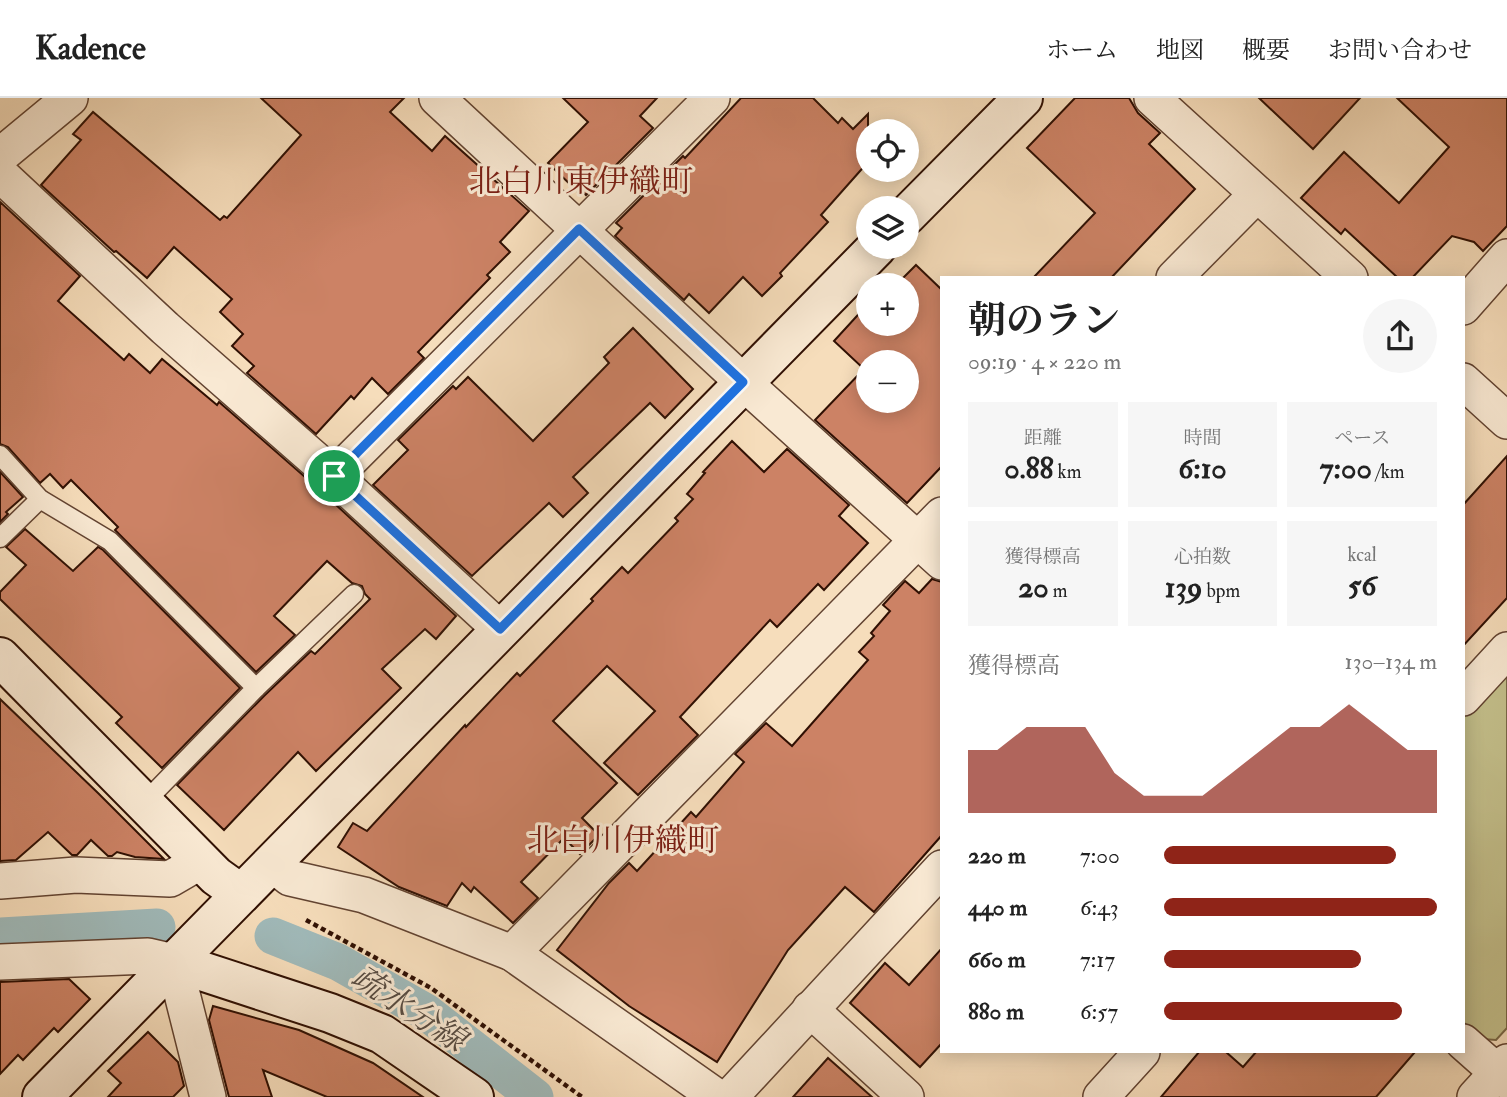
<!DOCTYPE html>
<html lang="ja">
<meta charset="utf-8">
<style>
body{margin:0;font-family:"IM FELL Double Pica","Noto Serif JP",serif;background:#f6f6f6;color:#222;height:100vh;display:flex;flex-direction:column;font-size:26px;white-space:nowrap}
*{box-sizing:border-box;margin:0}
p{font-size:23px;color:#767676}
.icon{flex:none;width:38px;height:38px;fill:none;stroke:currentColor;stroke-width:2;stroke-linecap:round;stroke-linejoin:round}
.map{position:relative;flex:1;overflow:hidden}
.panel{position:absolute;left:940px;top:178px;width:525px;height:777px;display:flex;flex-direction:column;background:#fff;border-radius:0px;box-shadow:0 4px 18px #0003}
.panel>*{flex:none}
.buttons{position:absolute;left:856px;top:21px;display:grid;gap:14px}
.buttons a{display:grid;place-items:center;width:63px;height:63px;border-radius:50%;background:#fff;box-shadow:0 4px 18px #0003;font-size:35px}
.pin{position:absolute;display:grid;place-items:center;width:60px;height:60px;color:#fff;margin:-30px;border:4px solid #fff;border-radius:50%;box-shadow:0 2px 7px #0007}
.round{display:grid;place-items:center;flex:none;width:74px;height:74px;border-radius:37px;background:#f6f6f6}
.overview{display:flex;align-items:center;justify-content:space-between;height:119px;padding:0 28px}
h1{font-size:38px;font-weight:700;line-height:52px}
.figures{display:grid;grid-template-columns:repeat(3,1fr);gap:10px;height:119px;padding:7px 28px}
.figures div{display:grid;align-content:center;border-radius:0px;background:#f6f6f6;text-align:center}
.figures b{font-size:30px;font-weight:700}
.figures small{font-size:19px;font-weight:400}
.figures p{font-size:19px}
.chart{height:196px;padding:14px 28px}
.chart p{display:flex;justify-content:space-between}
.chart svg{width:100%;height:126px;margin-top:7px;fill:#8f2418;opacity:.7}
ul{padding:0 28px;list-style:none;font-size:23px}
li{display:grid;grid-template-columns:112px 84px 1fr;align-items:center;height:52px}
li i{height:18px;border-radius:9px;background:#8f2418}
header{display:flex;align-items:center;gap:42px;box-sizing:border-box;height:98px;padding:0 35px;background:#fff;border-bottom:2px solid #e0e0e0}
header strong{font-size:33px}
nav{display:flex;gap:38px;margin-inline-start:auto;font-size:24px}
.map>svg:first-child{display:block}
.green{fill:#c3bf8b;stroke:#7a6847;stroke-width:2}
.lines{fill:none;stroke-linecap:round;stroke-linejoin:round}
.canal{stroke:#a0baba;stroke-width:37}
.building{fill:#cc8265;stroke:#301003;stroke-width:2;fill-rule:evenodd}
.lane-casing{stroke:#624331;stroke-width:21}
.street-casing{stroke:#624331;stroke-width:38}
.secondary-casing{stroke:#301003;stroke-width:42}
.path{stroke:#301003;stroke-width:4.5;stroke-dasharray:5 3.5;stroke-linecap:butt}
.lane{stroke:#f9e9d3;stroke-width:18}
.street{stroke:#f9e9d3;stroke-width:35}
.secondary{stroke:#f9e9d3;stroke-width:38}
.route-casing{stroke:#fff;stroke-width:14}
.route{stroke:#1a73e8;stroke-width:9}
.labels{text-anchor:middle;stroke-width:6;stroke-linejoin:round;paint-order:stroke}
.neighbourhood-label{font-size:32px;fill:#7a1f14;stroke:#f9e9d3}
.water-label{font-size:32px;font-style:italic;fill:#574c43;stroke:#f9e9d3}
</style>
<header>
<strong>Kadence</strong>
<nav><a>ホーム</a><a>地図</a><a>概要</a><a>お問い合わせ</a></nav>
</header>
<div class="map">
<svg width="1507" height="999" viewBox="0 0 1507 999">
<rect width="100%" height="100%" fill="#f6ddbb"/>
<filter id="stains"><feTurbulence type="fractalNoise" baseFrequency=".00286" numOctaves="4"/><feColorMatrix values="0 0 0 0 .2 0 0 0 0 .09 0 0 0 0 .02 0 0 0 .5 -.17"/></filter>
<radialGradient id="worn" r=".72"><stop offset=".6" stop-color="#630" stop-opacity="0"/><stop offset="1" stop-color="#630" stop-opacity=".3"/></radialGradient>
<path class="green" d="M1507 571V930L1496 942 1482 941 1463 924V619Z"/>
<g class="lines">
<g class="canal">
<path d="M0 838 157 829"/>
<path d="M273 838 338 864 426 914 535 999"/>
</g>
</g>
<g class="building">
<path d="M261 0H404L390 14 432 53 445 38 529 113 500 144 510 154 487 177 490 180 418 254 424 260 388 296 372 280 354 301 351 298 316 336 247 275 254 268 232 248 243 236 220 214 232 201 174 149 147 180 116 153 114 154 41 87 81 42 73 36 93 14 220 122 224 118 227 120 301 37Z"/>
<path d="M563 0H657L640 18 653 30 586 97 582 93 579 95 548 65 588 24Z"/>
<path d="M741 0H813L838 25 842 20 853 31 868 16V64L821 117 828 124 780 175 782 178 762 198 743 179 709 215 689 196 684 202 615 138 622 130 616 125 683 58 685 60Z"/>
<path d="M1075 0H1129L1138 15 1160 35 1149 46 1195 91 1111 180H1033L1095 115 1027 50Z"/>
<path d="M1259 0H1360L1313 51Z"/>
<path d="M1397 0H1507V128L1483 153 1474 144 1452 138 1412 180H1398L1345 131 1341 136 1301 100 1344 54 1399 105 1449 49Z"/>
<path d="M0 104 80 178 58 203 124 262 129 256 150 275 162 261 217 307 219 304 321 393 456 518 436 541 425 531 382 571 401 590 316 673 298 654 224 732 177 687 264 598 311 553 315 556 370 501 365 496 362 488 352 485 327 463 274 518 295 537 256 574 115 432 118 429 71 382 63 390 50 376 40 385 8 349 0 346Z"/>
<path d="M916 167 942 192V368L907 405 815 322 864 271 834 243 867 207 868 226H906V187H896ZM868 264H906V303H868Z"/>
<path d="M633 230 693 291 665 320 650 305 573 379 588 395 563 419 549 405 472 478 373 387 408 352 398 342 453 288 456 291 468 279 533 343 609 265 604 259Z"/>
<path d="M732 343 764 374 787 351 849 407 839 418 868 445 824 492 818 486 777 529 770 522 680 619 698 637 638 697 604 665 655 613 607 568 553 623 617 685 582 720 599 737 580 756 564 740 521 784 538 800 513 825 474 789 471 794 462 785 447 808 399 789 338 749 353 725 367 733 465 627 466 629 517 575 520 578 593 503 591 501 622 469 628 475 678 423 675 420 693 401 687 396 705 375 703 374Z"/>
<path d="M1507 358V500L1463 548V407Z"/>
<path d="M0 374 23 399 6 414 8 416 0 424Z"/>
<path d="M25 431 73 473 98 449 103 452 240 590 162 670 116 625 122 619 0 501V494L26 467 6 449Z"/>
<path d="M932 481 942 484V737L874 814 845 789 788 852 717 964 629 908 557 852 609 785 629 765 637 773 691 714 696 719 744 664 735 656 766 625 792 648 868 562 859 554 874 538 871 535 890 513 883 507 905 483 919 495Z"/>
<path d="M0 601 98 695 164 761 135 759 117 754 112 758H108L91 742 77 757H72L48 734 16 762 0 763Z"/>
<path d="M942 850V945L920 969 850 905 885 865 909 887Z"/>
<path d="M69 881 90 901 58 934 54 930 23 962 18 957 0 976V884Z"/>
<path d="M213 908 299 932 373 965 423 999H327L263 972 272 999H229L209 922Z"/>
<path d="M148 934 178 964 184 988 173 999H108L121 985 108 973Z"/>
<path d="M1199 954H1226L1243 969 1256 954H1415L1376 999H1161Z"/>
<path d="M828 960 872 999H793Z"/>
</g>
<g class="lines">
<g class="lane-casing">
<g id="lane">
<path d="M0 357 40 401 110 443 256 590 144 705"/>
<path d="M0 440 40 401"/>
<path d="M256 590 354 496"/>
</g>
</g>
<g class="street-casing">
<g id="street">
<path d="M437 0 743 284 942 464"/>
<path d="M1152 0 1350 180"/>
<path d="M0 58 70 0"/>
<path d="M0 76 165 230 334 378 500 531"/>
<path d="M1174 180 1257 96"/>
<path d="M1463 209 1507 159"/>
<path d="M1463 283 1507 323"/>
<path d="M334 378 712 0"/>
<path d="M1463 600 1507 552"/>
<path d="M271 765 290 780 364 797 512 855 717 999"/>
<path d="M0 783 76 777 170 781 201 763"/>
<path d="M512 855 942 417"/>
<path d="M0 864 148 858 174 864 208 999"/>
<path d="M810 911 906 999"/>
<path d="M1463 944 1507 983"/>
<path d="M730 999 942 770"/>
<path d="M1101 999 1142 954"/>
<path d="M1475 999 1507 964"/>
</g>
</g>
<g class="secondary-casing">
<g id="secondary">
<path d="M906 118 1023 0"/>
<path d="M0 559 216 778 241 796"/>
<path d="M174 864 330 915 382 936 474 999"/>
<path d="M42 999 877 149"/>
</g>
</g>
<path class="path" d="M306 822 431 890 582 999"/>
<use href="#lane" class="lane"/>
<use href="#street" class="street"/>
<use href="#secondary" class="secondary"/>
</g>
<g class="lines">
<g class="route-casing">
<path id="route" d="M579 131 743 284 500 531 334 378Z"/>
</g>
<use href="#route" class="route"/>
</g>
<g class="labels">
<g class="neighbourhood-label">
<text x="581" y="94">北白川東伊織町</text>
<text x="623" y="753">北白川伊織町</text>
</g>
<g class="water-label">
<text transform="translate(409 910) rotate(33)" y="11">疏水分線</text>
</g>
</g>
<rect width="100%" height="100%" filter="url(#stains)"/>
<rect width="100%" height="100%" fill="url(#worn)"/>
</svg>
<div class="buttons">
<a><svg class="icon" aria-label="locate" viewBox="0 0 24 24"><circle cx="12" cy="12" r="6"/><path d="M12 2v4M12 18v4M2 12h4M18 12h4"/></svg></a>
<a><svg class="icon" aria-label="layers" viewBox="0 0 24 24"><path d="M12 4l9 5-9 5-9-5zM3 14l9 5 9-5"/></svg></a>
<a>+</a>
<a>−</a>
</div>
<div class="pin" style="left:334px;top:378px;background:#1e9e55"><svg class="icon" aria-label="arrive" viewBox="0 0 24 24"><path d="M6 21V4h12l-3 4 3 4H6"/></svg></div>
<section class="panel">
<div class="overview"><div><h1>朝のラン</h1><p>09:19 · 4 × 220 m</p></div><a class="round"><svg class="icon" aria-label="share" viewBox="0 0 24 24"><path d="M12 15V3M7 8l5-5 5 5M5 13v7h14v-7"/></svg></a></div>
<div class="figures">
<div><p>距離</p><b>0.88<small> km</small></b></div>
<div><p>時間</p><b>6:10</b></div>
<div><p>ペース</p><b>7:00<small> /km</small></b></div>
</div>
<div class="figures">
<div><p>獲得標高</p><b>20<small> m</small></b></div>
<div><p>心拍数</p><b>139<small> bpm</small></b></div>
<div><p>kcal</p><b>56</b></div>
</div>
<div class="chart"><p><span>獲得標高</span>130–134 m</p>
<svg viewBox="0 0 160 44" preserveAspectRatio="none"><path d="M0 44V22L10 22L20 14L30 14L40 14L50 30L60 38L70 38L80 38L90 30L100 22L110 14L120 14L130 6L140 14L150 22L160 22V44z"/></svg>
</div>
<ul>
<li><b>220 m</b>7:00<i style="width:85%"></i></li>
<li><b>440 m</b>6:43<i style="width:100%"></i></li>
<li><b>660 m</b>7:17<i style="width:72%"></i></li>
<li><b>880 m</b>6:57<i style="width:87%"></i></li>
</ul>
</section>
</div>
